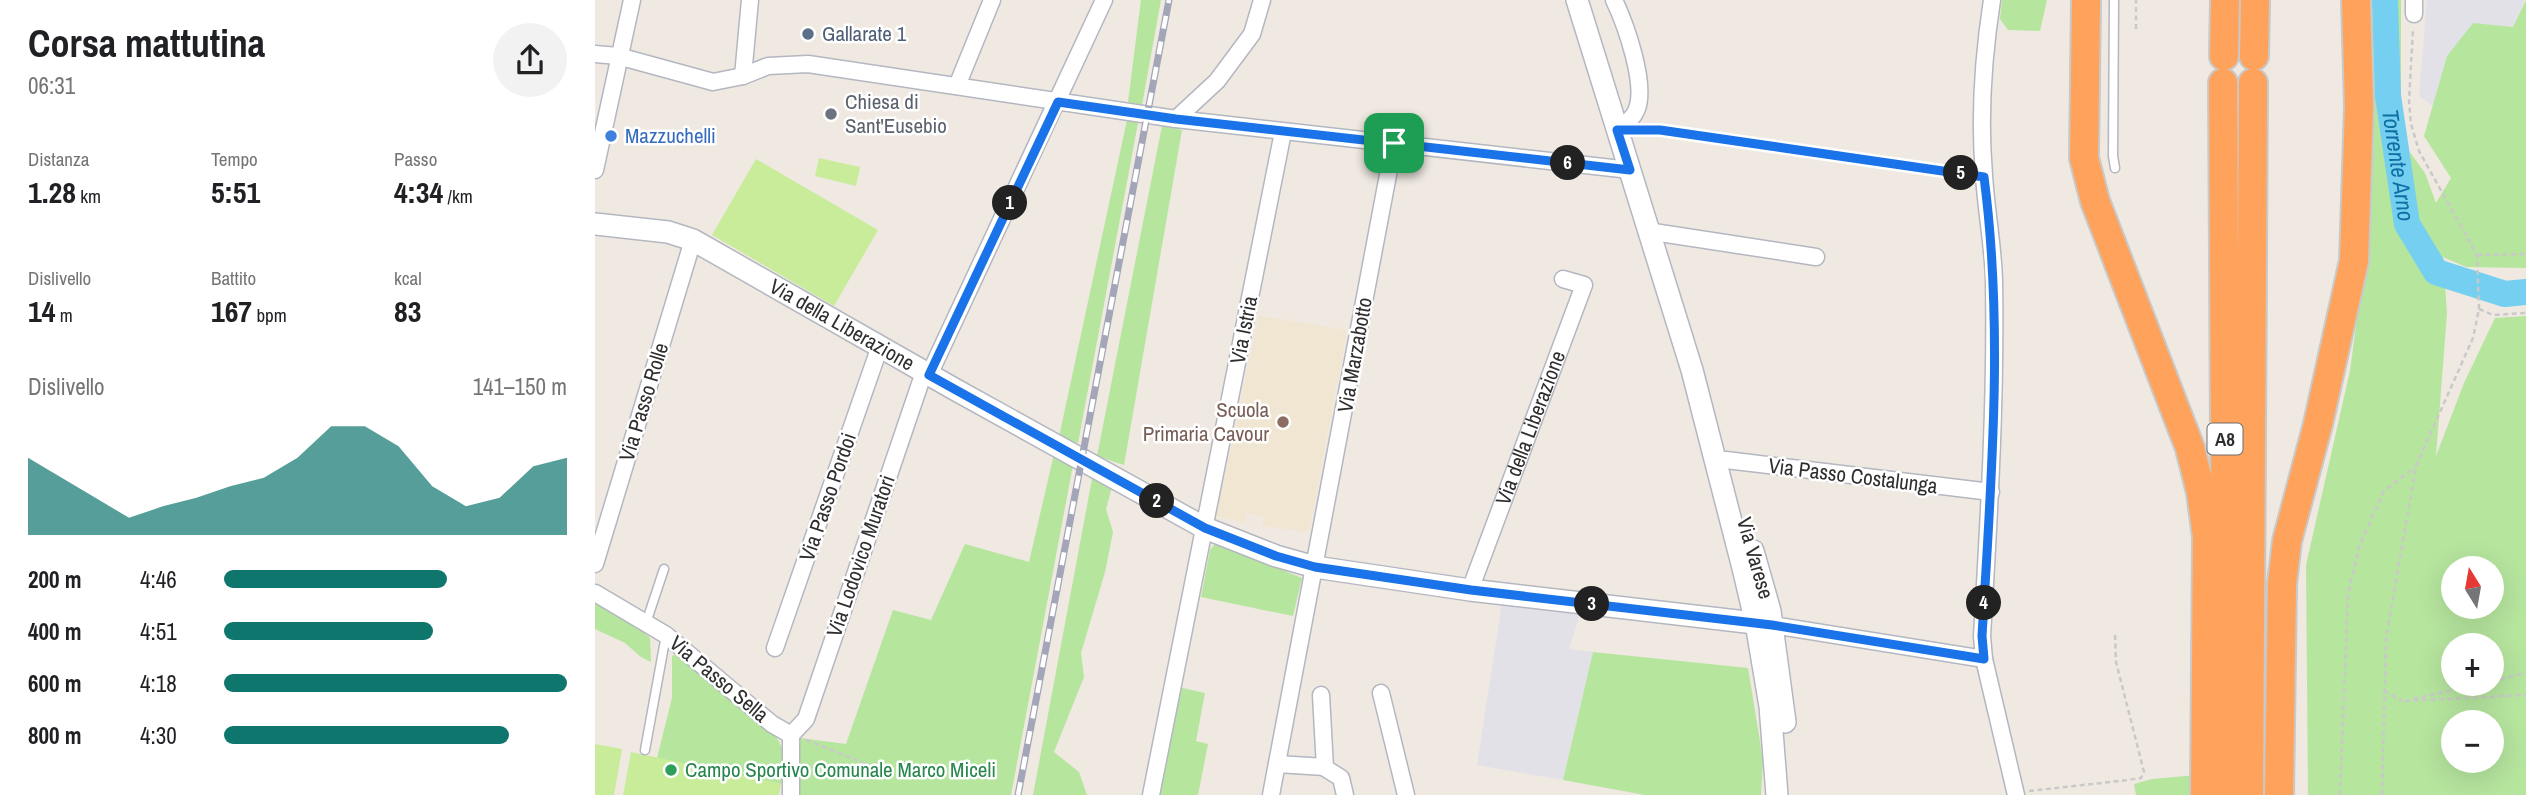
<!DOCTYPE html>
<html lang="it">
<meta charset="utf-8">
<style>
body{margin:0;font-family:"Archivo Narrow",sans-serif;background:#f2f2f2;color:#202124;height:100vh;display:flex;flex-direction:column;font-size:26px;white-space:nowrap}
*{box-sizing:border-box;margin:0}
p{font-size:23px;color:#757577}
.icon{flex:none;width:38px;height:38px;fill:none;stroke:currentColor;stroke-width:2;stroke-linecap:round;stroke-linejoin:round}
.map{position:relative;flex:1;overflow:hidden}
.side{display:flex;flex-direction:column;background:#fff;width:595px}
.side>*{flex:none}
.needle{width:46px;rotate:349deg}
.tools{position:absolute;left:1846px;top:556px;display:grid;gap:14px}
.tools a{display:grid;place-items:center;width:63px;height:63px;border-radius:50%;background:#fff;box-shadow:0 7px 28px #0002;font-size:35px}
.pin{position:absolute;display:grid;place-items:center;width:60px;height:60px;color:#fff;margin:-30px;border-radius:14px;box-shadow:0 4px 10px #0006}
.km{position:absolute;width:35px;height:35px;margin:-18px;border-radius:50%;background:#222;color:#fff;font-size:19px;line-height:35px;text-align:center}
.round{display:grid;place-items:center;flex:none;width:74px;height:74px;border-radius:37px;background:#f2f2f2}
.headline{display:flex;align-items:center;justify-content:space-between;height:119px;padding:0 28px}
h1{font-size:38px;font-weight:700;line-height:52px}
.figures{display:grid;grid-template-columns:repeat(3,1fr);gap:10px;height:119px;padding:7px 28px}
.figures div{display:grid;align-content:center}
.figures b{font-size:30px;font-weight:700}
.figures small{font-size:19px;font-weight:400}
.figures p{font-size:19px}
.chart{height:196px;padding:14px 28px}
.chart p{display:flex;justify-content:space-between}
.chart svg{width:100%;height:126px;margin-top:7px;fill:#0f766e;opacity:.7}
ul{padding:0 28px;list-style:none;font-size:23px}
li{display:grid;grid-template-columns:112px 84px 1fr;align-items:center;height:52px}
li i{height:18px;border-radius:9px;background:#0f766e}
main{display:flex;flex:1;min-height:0}
.map>svg:first-child{display:block}
.industrial{fill:#e3e1e8}
.education{fill:#f0e6d1}
.green{fill:#b6e59e;fill-rule:evenodd}
.pitch{fill:#c9ec9a}
.lines{fill:none;stroke-linecap:round;stroke-linejoin:round}
.river{stroke:#75cff0;stroke-width:26}
.lane-casing{stroke:#b4b7c1;stroke-width:11}
.street-casing{stroke:#b4b7c1;stroke-width:19}
.secondary-casing{stroke:#b4b7c1;stroke-width:24}
.highway-casing{stroke:#c9c9c9;stroke-width:32}
.path{stroke:#c9c9c9;stroke-width:2.5;stroke-dasharray:5 3.5;stroke-linecap:butt}
.lane{stroke:#fff;stroke-width:8}
.street{stroke:#fff;stroke-width:16}
.secondary{stroke:#fff;stroke-width:21}
.highway{stroke:#ffa35c;stroke-width:28}
.rail-casing{stroke:#a3a6b8;stroke-width:7}
.rail{stroke:#fff;stroke-width:4.5;stroke-dasharray:13;stroke-linecap:butt}
.route-casing{stroke:#fff;stroke-width:14}
.route{stroke:#1a73e8;stroke-width:9}
.service-dot{fill:#5c6f8a;stroke:#fff;stroke-width:2.5}
.worship-dot{fill:#6b7280;stroke:#fff;stroke-width:2.5}
.shop-dot{fill:#3f7fe0;stroke:#fff;stroke-width:2.5}
.education-dot{fill:#8d6e63;stroke:#fff;stroke-width:2.5}
.leisure-dot{fill:#2e9e5b;stroke:#fff;stroke-width:2.5}
.labels{text-anchor:middle;stroke-width:5;stroke-linejoin:round;paint-order:stroke}
.shield{fill:#fff;stroke:#6d6d6d;stroke-width:2}
.shield-label{font-size:19px;font-weight:bold;fill:#2e2e2e}
.service-label{font-size:21px;fill:#4e5e75;stroke:#fff;text-anchor:start}
.worship-label{font-size:21px;fill:#5b616d;stroke:#fff;text-anchor:start}
.shop-label{font-size:21px;fill:#366cbe;stroke:#fff;text-anchor:start}
.street-label{font-size:21px;fill:#2e2e2e;stroke:#fff}
.education-label{font-size:21px;fill:#785e54;stroke:#fff;text-anchor:end}
.leisure-label{font-size:21px;fill:#27864d;stroke:#fff;text-anchor:start}
.water-label{font-size:23px;font-style:italic;fill:#0d6fa3;stroke:#fff}
</style>
<main>
<section class="side">
<div class="headline"><div><h1>Corsa mattutina</h1><p>06:31</p></div><a class="round"><svg class="icon" aria-label="share" viewBox="0 0 24 24"><path d="M12 15V3M7 8l5-5 5 5M5 13v7h14v-7"/></svg></a></div>
<div class="figures">
<div><p>Distanza</p><b>1.28<small> km</small></b></div>
<div><p>Tempo</p><b>5:51</b></div>
<div><p>Passo</p><b>4:34<small> /km</small></b></div>
</div>
<div class="figures">
<div><p>Dislivello</p><b>14<small> m</small></b></div>
<div><p>Battito</p><b>167<small> bpm</small></b></div>
<div><p>kcal</p><b>83</b></div>
</div>
<div class="chart"><p><span>Dislivello</span>141–150 m</p>
<svg viewBox="0 0 160 44" preserveAspectRatio="none"><path d="M0 44V17L10 24L20 31L30 38L40 34L50 31L60 27L70 24L80 17L90 6L100 6L110 13L120 27L130 34L140 31L150 20L160 17V44z"/></svg>
</div>
<ul>
<li><b>200 m</b>4:46<i style="width:65%"></i></li>
<li><b>400 m</b>4:51<i style="width:61%"></i></li>
<li><b>600 m</b>4:18<i style="width:100%"></i></li>
<li><b>800 m</b>4:30<i style="width:83%"></i></li>
</ul>
</section>
<div class="map">
<svg width="1931" height="795" viewBox="0 0 1931 795">
<rect width="100%" height="100%" fill="#efe9e1"/>
<g class="industrial">
<path d="M1832 0H1930L1918 27 1852 56 1838 106 1824 96Z"/>
<path d="M907 603 986 611 974 649 998 652 968 780 882 765Z"/>
</g>
<path class="education" d="M664 316 752 330 714 532 667 526 669 517 652 513 650 523 621 516Z"/>
<g class="green">
<path d="M546 0H566L547 105 533 102Z"/>
<path d="M1407 0H1452L1445 31 1413 30 1405 19Z"/>
<path d="M1776 0H1806V140L1830 173 1841 203 1856 178 1829 136 1852 56 1878 23 1918 27 1931 0V268L1871 267 1848 257 1852 313 1841 456 1869 383 1900 318 1931 316V795H1713L1711 565 1755 371 1763 311 1772 215ZM1858 569H1897V607H1858ZM1858 646H1897V684H1858ZM1858 723H1897V761H1858Z"/>
<path d="M532 120 543 123 483 443 464 437Z"/>
<path d="M567 126 587 130 529 465 502 456Z"/>
<path d="M459 454 478 465 416 795H201L205 738 251 744 298 610 336 620 370 544 434 562Z"/>
<path d="M497 479 517 487 511 509 518 532 510 572 486 653 489 677 459 752 484 772 492 795H438Z"/>
<path d="M621 543 707 578 698 616 606 597 615 550Z"/>
<path d="M0 598 31 616 55 638 56 662 46 657 30 643 0 629Z"/>
<path d="M998 652 1153 668 1168 760 1166 795H1050L968 780Z"/>
<path d="M83 653C106 671 178 723 186 746 191 758 189 773 186 784L62 758 77 698V656Z"/>
<path d="M583 687 610 693 601 741 613 744 603 795H562Z"/>
<path d="M1601 775 1600 795H1541L1539 784 1557 779Z"/>
</g>
<g class="pitch">
<path d="M224 158 265 167 261 186 220 176Z"/>
<path d="M161 159 283 230 239 306 117 235Z"/>
<path d="M0 744 27 749 19 795H0Z"/>
<path d="M36 752 186 784 184 795H28Z"/>
</g>
<g class="lines">
<path class="river" id="s1" d="M1790 0 1793 96 1812 224 1841 272 1910 294 1931 292"/>
<g class="lane-casing">
<g id="lane">
<path d="M1519 0 1518 156 1520 168"/>
<path d="M1029 129 1065 130 1389 177"/>
<path d="M51 623 69 569"/>
<path d="M50 750 71 635"/>
</g>
</g>
<g class="street-casing">
<g id="street">
<path d="M1019 0C1030 23 1053 86 1041 111 1038 119 1029 124 1022 130"/>
<path d="M1397 0C1388 58 1384 116 1389 175 1391 210 1398 245 1399 280 1401 399 1394 517 1387 636L1389 659 1421 795"/>
<path d="M1819 14V0"/>
<path d="M0 54 23 56 118 82 148 76 173 66 213 64 581 119 1035 170"/>
<path d="M148 76 155 0"/>
<path d="M362 86 397 0"/>
<path d="M581 119 622 81 657 34 667 0"/>
<path d="M0 170 37 0"/>
<path d="M1052 231 1221 257"/>
<path d="M334 375 509 0"/>
<path d="M1120 461 1131 460 1396 492"/>
<path d="M0 564 98 240"/>
<path id="s2" d="M875 590 989 285 968 279"/>
<path d="M0 593 71 635 177 724 196 735V795"/>
<path d="M1177 625 1389 659"/>
<path d="M180 648 285 346"/>
<path d="M786 693 811 795"/>
<path d="M726 695 730 768 746 778 750 795"/>
<path d="M196 735 211 719 329 372"/>
<path d="M682 764 730 767"/>
<path d="M556 795 688 132"/>
<path d="M676 795 799 143"/>
</g>
</g>
<g class="secondary-casing">
<g id="secondary">
<path d="M982 0 1097 370 1148 568 1161 623 1175 706 1182 795"/>
<path id="s3" d="M0 224 73 232 98 240 361 390 610 528 681 556 720 567 875 590 1177 625"/>
<path d="M1158 551 1175 611 1190 722"/>
</g>
</g>
<g class="highway-casing">
<g id="highway">
<path d="M1491 0 1489 158 1500 201 1595 448 1606 492 1612 537 1610 795"/>
<path d="M1629 56 1630 0"/>
<path d="M1659 56 1660 0"/>
<path d="M1628 83 1632 795"/>
<path d="M1654 795 1658 83"/>
<path d="M1684 795 1687 584 1692 541 1723 424 1759 261 1764 107 1761 0"/>
</g>
</g>
<g class="path">
<path d="M1541 29V0"/>
<path d="M1882 255 1931 254"/>
<path d="M1884 309 1898 315 1931 313"/>
<path d="M1897 681 1931 673"/>
<path d="M1789 691 1808 701"/>
<path d="M1818 699 1883 684"/>
<path d="M1810 701 1931 695"/>
<path d="M211 740 299 775"/>
<path d="M1434 791 1533 780 1546 778 1549 772 1521 662 1520 633"/>
<path d="M1745 795 1753 594 1765 544 1789 491 1820 467"/>
<path d="M1787 795 1791 638 1821 466 1878 338 1884 309 1882 255 1824 151 1816 124 1814 101 1818 29"/>
</g>
<use href="#lane" class="lane"/>
<use href="#street" class="street"/>
<use href="#secondary" class="secondary"/>
<use href="#highway" class="highway"/>
<g class="rail-casing">
<path id="rail" d="M423 795 574 0"/>
</g>
<use href="#rail" class="rail"/>
</g>
<g class="lines">
<g class="route-casing">
<path id="route" d="M463 102 581 119 1035 170 1022 130H1065L1389 177C1409 329 1396 483 1387 636L1389 659 1177 625 876 590 720 567 681 556 610 528 334 375Z"/>
</g>
<use href="#route" class="route"/>
</g>
<circle class="service-dot" cx="213" cy="34" r="7"/>
<circle class="worship-dot" cx="236" cy="114" r="7"/>
<circle class="shop-dot" cx="16" cy="136" r="7"/>
<circle class="education-dot" cx="688" cy="422" r="7"/>
<circle class="leisure-dot" cx="76" cy="770" r="7"/>
<g class="labels">
<rect class="shield" x="1612.5" y="423.5" width="35" height="31" rx="5"/>
<g class="shield-label">
<text x="1630" y="446">A8</text>
</g>
<g class="service-label">
<text x="227" y="41">Gallarate 1</text>
</g>
<g class="worship-label">
<text x="250" y="109">Chiesa di<tspan x="250" dy="24">Sant'Eusebio</tspan></text>
</g>
<g class="shop-label">
<text x="30" y="143">Mazzuchelli</text>
</g>
<g class="street-label">
<text dy="7" stroke="none"><textPath href="#s3" startOffset="271">Via della Liberazione</textPath></text>
<text transform="translate(649 330) rotate(-79)" y="7">Via Istria</text>
<text transform="translate(760 355) rotate(-80)" y="7">Via Marzabotto</text>
<text transform="translate(49 402) rotate(-73)" y="7">Via Passo Rolle</text>
<text dy="7" stroke="none"><textPath href="#s2" startOffset="173">Via della Liberazione</textPath></text>
<text transform="translate(1258 476) rotate(7)" y="7">Via Passo Costalunga</text>
<text transform="translate(233 497) rotate(-71)" y="7">Via Passo Pordoi</text>
<text transform="translate(266 556) rotate(-71)" y="7">Via Lodovico Muratori</text>
<text transform="translate(1160 558) rotate(74)" y="7">Via Varese</text>
<text transform="translate(124 679) rotate(40)" y="7">Via Passo Sella</text>
</g>
<g class="education-label">
<text x="674" y="417">Scuola<tspan x="674" dy="24">Primaria Cavour</tspan></text>
</g>
<g class="leisure-label">
<text x="90" y="777">Campo Sportivo Comunale Marco Miceli</text>
</g>
<g class="water-label">
<text dy="8" stroke="none"><textPath href="#s1" startOffset="166">Torrente Arno</textPath></text>
</g>
</g>
</svg>
<div class="tools">
<a><svg class="needle" viewBox="-14 -14 28 28"><path d="M0-13l5 13h-10z" fill="#e53935"/><path d="M0 13l5-13h-10z" fill="#757577"/></svg></a>
<a>+</a>
<a>−</a>
</div>
<div class="pin" style="left:799px;top:143px;background:#1e9e55"><svg class="icon" aria-label="arrive" viewBox="0 0 24 24"><path d="M6 21V4h12l-3 4 3 4H6"/></svg></div>
<b class="km" style="left:415px;top:203px">1</b>
<b class="km" style="left:562px;top:501px">2</b>
<b class="km" style="left:997px;top:604px">3</b>
<b class="km" style="left:1389px;top:603px">4</b>
<b class="km" style="left:1366px;top:173px">5</b>
<b class="km" style="left:973px;top:163px">6</b>
</div>
</main>
